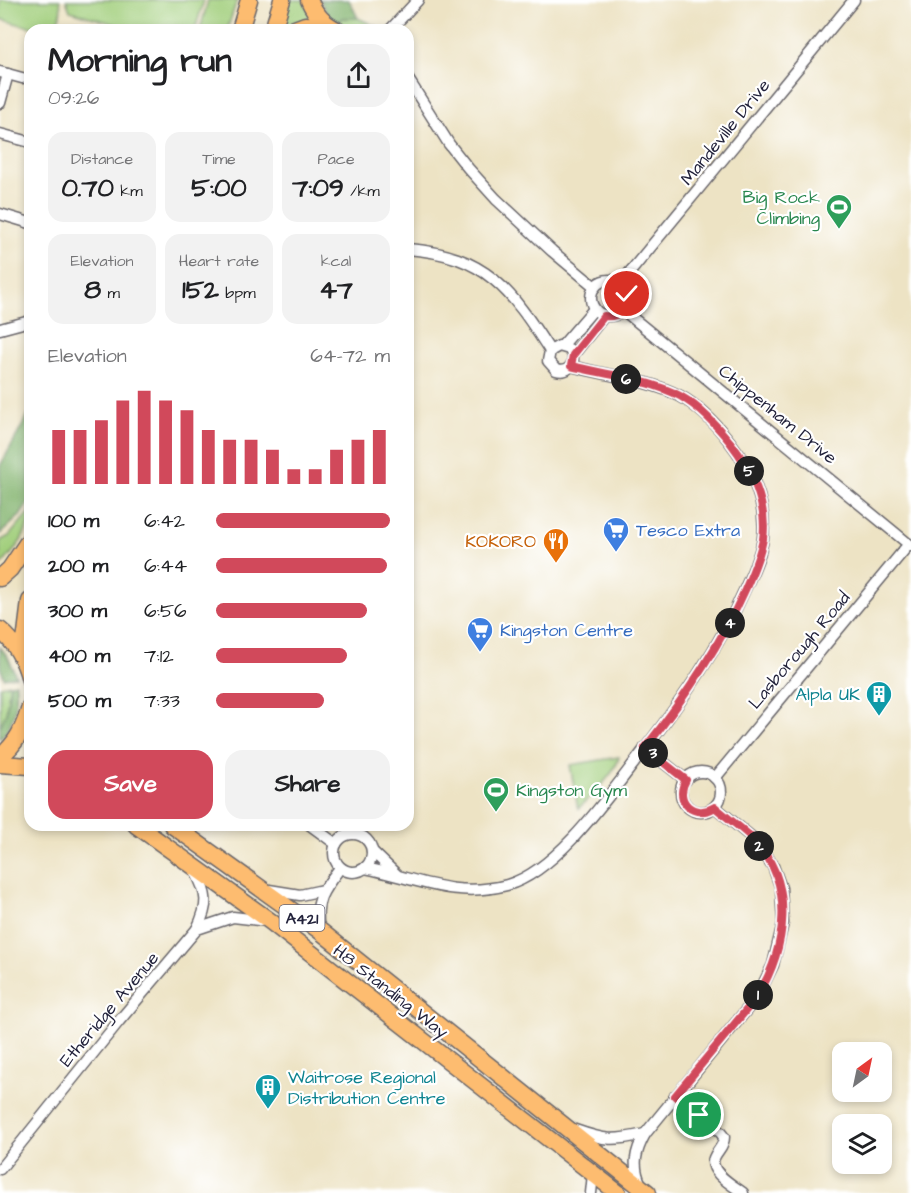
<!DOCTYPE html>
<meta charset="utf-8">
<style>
body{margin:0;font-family:"Architects Daughter",sans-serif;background:#f2f2f2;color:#202124;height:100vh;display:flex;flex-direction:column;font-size:22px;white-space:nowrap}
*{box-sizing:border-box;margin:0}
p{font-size:20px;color:#757577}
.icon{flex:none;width:33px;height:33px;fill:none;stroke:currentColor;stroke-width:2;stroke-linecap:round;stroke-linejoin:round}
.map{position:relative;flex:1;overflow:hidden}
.side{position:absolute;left:24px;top:24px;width:390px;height:807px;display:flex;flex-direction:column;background:#fff;border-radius:18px;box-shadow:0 3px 9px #0003}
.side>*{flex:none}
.needle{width:39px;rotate:33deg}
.controls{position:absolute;left:832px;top:1042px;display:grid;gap:12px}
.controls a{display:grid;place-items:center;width:60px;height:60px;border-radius:12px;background:#fff;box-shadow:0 3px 9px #0003;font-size:30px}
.pin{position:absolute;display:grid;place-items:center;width:51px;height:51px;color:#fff;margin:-26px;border:3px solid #fff;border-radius:50%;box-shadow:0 2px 6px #0007}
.km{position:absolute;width:30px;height:30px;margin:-15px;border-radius:50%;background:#222;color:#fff;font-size:16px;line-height:30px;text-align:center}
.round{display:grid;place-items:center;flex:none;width:63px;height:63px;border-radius:18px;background:#f2f2f2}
.overview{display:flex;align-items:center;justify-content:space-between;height:102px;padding:0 24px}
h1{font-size:33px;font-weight:700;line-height:45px}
.stats{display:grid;grid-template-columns:repeat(3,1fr);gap:9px;height:102px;padding:6px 24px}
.stats div{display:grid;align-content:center;border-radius:15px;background:#f2f2f2;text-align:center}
.stats b{font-size:26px;font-weight:700}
.stats small{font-size:16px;font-weight:400}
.stats p{font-size:16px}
.chart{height:168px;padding:12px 24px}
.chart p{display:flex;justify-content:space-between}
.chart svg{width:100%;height:108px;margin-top:6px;stroke:#d1495b;stroke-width:6}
.cta{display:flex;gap:12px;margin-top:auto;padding:12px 24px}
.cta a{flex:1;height:69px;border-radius:18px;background:#d1495b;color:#fff;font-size:24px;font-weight:700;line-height:69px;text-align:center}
.cta a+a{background:#f2f2f2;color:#202124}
ul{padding:0 24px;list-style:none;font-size:20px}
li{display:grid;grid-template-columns:96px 72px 1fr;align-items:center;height:45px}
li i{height:15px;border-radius:8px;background:#d1495b}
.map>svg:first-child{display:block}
.green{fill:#a2cf7d;stroke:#62785c;stroke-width:1.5}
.forest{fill:#81b26c;stroke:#526a54;stroke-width:1.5}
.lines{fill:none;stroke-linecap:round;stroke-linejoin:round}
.minor-casing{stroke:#69666b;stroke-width:13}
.trunk-casing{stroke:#69666b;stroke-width:19}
.minor{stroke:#fff;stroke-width:10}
.trunk{stroke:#fdbc70;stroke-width:16}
.route-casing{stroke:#fff;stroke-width:12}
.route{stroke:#d1495b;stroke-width:8}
.labels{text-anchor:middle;stroke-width:4.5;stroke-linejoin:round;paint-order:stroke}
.shield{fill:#fff;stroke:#646476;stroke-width:1.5}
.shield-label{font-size:16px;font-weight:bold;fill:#22223b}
.street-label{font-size:18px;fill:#22223b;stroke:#fff}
.leisure-label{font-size:18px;fill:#27864d;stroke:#fff;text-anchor:end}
.shop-label{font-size:18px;fill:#366cbe;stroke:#fff;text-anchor:start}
.food-label{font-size:18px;fill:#c56008;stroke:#fff;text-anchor:end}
.culture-label{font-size:18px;fill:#0d838f;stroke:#fff;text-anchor:end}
</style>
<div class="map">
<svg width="911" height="1193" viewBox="0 0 911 1193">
<rect width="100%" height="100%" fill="#fff"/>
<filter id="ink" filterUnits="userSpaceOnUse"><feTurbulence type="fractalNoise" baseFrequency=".0167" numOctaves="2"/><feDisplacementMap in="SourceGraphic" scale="12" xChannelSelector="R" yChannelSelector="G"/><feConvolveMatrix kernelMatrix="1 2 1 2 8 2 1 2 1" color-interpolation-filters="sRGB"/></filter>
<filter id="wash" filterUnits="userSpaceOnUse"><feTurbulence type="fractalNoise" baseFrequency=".008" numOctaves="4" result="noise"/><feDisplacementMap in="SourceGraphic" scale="24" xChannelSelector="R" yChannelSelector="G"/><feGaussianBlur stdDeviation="1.35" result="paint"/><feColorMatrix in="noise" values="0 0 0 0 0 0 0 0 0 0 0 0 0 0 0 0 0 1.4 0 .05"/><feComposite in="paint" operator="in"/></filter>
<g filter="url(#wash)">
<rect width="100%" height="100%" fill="#ede3c4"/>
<g class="green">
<path d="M0 0H60C67 43 22 25 0 19Z"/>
<path d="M66 0H204L195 30H134L70 11Z"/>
<path d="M208 0H237L227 30H200Z"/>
<path d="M290 0H303L313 18 296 22 282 28Z"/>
<path d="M343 18H358L383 30H354L337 23Z"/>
<path d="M30 511C30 533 15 551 0 566V541L9 536Z"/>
<path d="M10 684 6 715 0 726V686Z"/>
<path d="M619 757C616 774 590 796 578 809L570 765Z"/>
</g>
<g class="forest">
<path d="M320 0H349L358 18H343L337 23 329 18Z"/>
<path d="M30 412V501L20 516 0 534V466Z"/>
<path d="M0 647 8 657 16 676 4 678 0 667Z"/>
<path d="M16 683C18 703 15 723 0 739V726L6 714 10 684Z"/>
</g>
</g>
<g filter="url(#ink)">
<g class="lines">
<g class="minor-casing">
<g id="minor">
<path d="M390 30 418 0"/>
<path d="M0 72 22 78"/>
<path d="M408 79 449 144 468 168 496 199 552 251 595 287"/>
<path d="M0 103 8 74"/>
<path d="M0 134 30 142"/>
<path d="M0 214 30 223"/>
<path d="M408 249C486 255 511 290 550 351"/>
<circle cx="609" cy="298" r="18"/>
<path d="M621 283 854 0"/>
<path d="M623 310 911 546"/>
<path d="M0 329 30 321"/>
<path d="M562 346 594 309"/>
<path d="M573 355 569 349 559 346 550 351 548 361 556 370C567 373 574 366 573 355L604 316"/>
<path d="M645 748 686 780"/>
<circle cx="701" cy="792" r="20"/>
<path d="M715 778 909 544"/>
<path d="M310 825 336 844"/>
<circle cx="353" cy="853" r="19"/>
<path d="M372 851 396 874"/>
<path d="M365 868C416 878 453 899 507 885 558 871 612 791 644 750 683 699 719 648 745 589 752 573 761 555 763 538 767 503 751 469 730 442 716 424 700 407 680 396 650 380 604 375 571 366"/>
<path d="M195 871C208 895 209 904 197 929"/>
<path d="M269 890 300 895 323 890"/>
<path d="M319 930C314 900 323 890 340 868"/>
<path d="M675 1096 720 1132 724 1137C724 1147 717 1150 714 1158 708 1172 734 1186 743 1193"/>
<path d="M575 1130C606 1141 613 1141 645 1134"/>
<path d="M0 1169 119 1021 197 929 233 917 268 921"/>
<path d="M641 1185C632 1166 635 1152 645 1134L757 997 773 965 783 923 781 888 773 866 755 840 715 807"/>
<path d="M591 1193 593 1174"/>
</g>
</g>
<g class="trunk-casing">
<g id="trunk">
<path d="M309 0C315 14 323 24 337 30"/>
<path d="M240 30 249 0"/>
<path d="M273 30 282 0"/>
<path d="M292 30 305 25 329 26"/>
<path d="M0 578 10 569 30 539"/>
<path d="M0 630C16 643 25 660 30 680"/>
<path d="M23 658 30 601"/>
<path d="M0 757C17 743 24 728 30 707"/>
<path d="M0 764 30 766"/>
<path d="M136 825 270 921 618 1193"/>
<path d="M172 825 319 930 648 1193"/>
</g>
</g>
<use href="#minor" class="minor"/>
<use href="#trunk" class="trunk"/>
</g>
</g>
<g class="lines" filter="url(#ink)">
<g class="route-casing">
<path id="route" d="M627 294C628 309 618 318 604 316L573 355 571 366C604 374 651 380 680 396 700 407 716 425 730 442 751 469 768 504 763 539 760 556 752 574 745 590 719 648 684 699 645 748L686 780C673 801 694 820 715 807 727 818 742 828 753 839 797 883 786 949 757 997L675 1096 699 1115"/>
</g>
<use href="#route" class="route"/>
</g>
<defs>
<g id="stadium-pin" transform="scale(1.35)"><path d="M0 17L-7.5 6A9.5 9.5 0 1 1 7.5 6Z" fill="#2e9e5b" stroke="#fff"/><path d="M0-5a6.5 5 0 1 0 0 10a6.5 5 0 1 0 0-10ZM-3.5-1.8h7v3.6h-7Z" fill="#fff"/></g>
<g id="supermarket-pin" transform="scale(1.35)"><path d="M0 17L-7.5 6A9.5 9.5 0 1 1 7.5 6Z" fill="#3f7fe0" stroke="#fff"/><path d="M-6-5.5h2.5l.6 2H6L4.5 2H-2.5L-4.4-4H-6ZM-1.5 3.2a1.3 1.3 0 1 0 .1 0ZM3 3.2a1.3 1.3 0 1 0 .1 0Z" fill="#fff"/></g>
<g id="restaurant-pin" transform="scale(1.35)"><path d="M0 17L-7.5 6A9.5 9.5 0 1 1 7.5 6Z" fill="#e8710a" stroke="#fff"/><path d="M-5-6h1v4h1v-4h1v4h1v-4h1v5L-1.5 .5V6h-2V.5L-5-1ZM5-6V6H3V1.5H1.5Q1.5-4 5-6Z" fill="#fff"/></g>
<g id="building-pin" transform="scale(1.35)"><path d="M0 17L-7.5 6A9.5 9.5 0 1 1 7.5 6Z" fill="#0f9aa8" stroke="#fff"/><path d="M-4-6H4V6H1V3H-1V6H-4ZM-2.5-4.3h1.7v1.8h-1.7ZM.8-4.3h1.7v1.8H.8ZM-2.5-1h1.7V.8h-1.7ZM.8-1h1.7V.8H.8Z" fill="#fff"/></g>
</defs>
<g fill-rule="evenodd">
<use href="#stadium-pin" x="839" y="207"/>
<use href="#supermarket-pin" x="616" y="530"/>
<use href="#restaurant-pin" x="556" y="541"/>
<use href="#supermarket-pin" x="480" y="630"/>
<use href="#building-pin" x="879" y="694"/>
<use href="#stadium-pin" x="496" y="790"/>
<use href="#building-pin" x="268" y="1087"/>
</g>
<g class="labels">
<rect class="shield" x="279.5" y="905" width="45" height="26" rx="4.5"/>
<g class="shield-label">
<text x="302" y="924">A421</text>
</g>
<g class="street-label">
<text transform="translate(725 132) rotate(-51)" y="6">Mandeville Drive</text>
<text transform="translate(778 414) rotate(39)" y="6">Chippenham Drive</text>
<text transform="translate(799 650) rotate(-50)" y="6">Lasborough Road</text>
<text transform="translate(391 991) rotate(38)" y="6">H8 Standing Way</text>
<text transform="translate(109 1009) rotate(-50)" y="6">Etheridge Avenue</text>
</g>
<g class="leisure-label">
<text x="820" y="203">Big Rock<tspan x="820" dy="21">Climbing</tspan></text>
<text x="516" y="796" text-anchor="start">Kingston Gym</text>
</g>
<g class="shop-label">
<text x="636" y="536">Tesco Extra</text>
<text x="500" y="636">Kingston Centre</text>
</g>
<g class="food-label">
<text x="536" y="547">KOKORO</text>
</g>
<g class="culture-label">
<text x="860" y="700">Alpla UK</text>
<text x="288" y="1083" text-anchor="start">Waitrose Regional<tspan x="288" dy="21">Distribution Centre</tspan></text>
</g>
</g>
</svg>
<div class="controls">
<a><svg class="needle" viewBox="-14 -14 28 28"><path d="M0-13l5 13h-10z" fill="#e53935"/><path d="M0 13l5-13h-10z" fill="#757577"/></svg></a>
<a><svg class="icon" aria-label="layers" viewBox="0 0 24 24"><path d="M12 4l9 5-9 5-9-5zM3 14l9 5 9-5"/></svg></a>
</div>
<div class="pin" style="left:699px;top:1115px;background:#1e9e55"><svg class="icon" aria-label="arrive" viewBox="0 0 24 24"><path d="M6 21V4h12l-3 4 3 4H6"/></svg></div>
<div class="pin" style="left:627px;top:294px;background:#d93025"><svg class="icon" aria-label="check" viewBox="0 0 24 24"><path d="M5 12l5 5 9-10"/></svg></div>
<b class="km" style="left:758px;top:995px">1</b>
<b class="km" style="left:759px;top:846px">2</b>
<b class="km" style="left:653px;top:753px">3</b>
<b class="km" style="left:730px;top:623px">4</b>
<b class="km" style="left:749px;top:471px">5</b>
<b class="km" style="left:626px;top:379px">6</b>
<section class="side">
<div class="overview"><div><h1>Morning run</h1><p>09:26</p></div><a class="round"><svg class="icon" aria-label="share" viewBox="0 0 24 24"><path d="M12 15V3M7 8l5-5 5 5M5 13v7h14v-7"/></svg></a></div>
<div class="stats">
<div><p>Distance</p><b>0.70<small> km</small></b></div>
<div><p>Time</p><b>5:00</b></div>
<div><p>Pace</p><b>7:09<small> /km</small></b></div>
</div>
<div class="stats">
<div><p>Elevation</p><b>8<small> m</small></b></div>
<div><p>Heart rate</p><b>152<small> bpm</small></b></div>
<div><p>kcal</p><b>47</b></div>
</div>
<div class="chart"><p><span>Elevation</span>64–72 m</p>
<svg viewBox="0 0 160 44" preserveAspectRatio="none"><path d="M5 44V22M15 44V22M25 44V18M35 44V10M45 44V6M55 44V10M65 44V14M75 44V22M85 44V26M95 44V26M105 44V30M115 44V38M125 44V38M135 44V30M145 44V26M155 44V22"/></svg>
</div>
<ul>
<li><b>100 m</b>6:42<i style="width:100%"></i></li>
<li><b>200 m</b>6:44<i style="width:98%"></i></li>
<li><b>300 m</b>6:56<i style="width:87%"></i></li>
<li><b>400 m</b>7:12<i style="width:75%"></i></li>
<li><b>500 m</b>7:33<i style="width:62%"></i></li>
</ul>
<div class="cta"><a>Save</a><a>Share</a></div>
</section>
</div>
